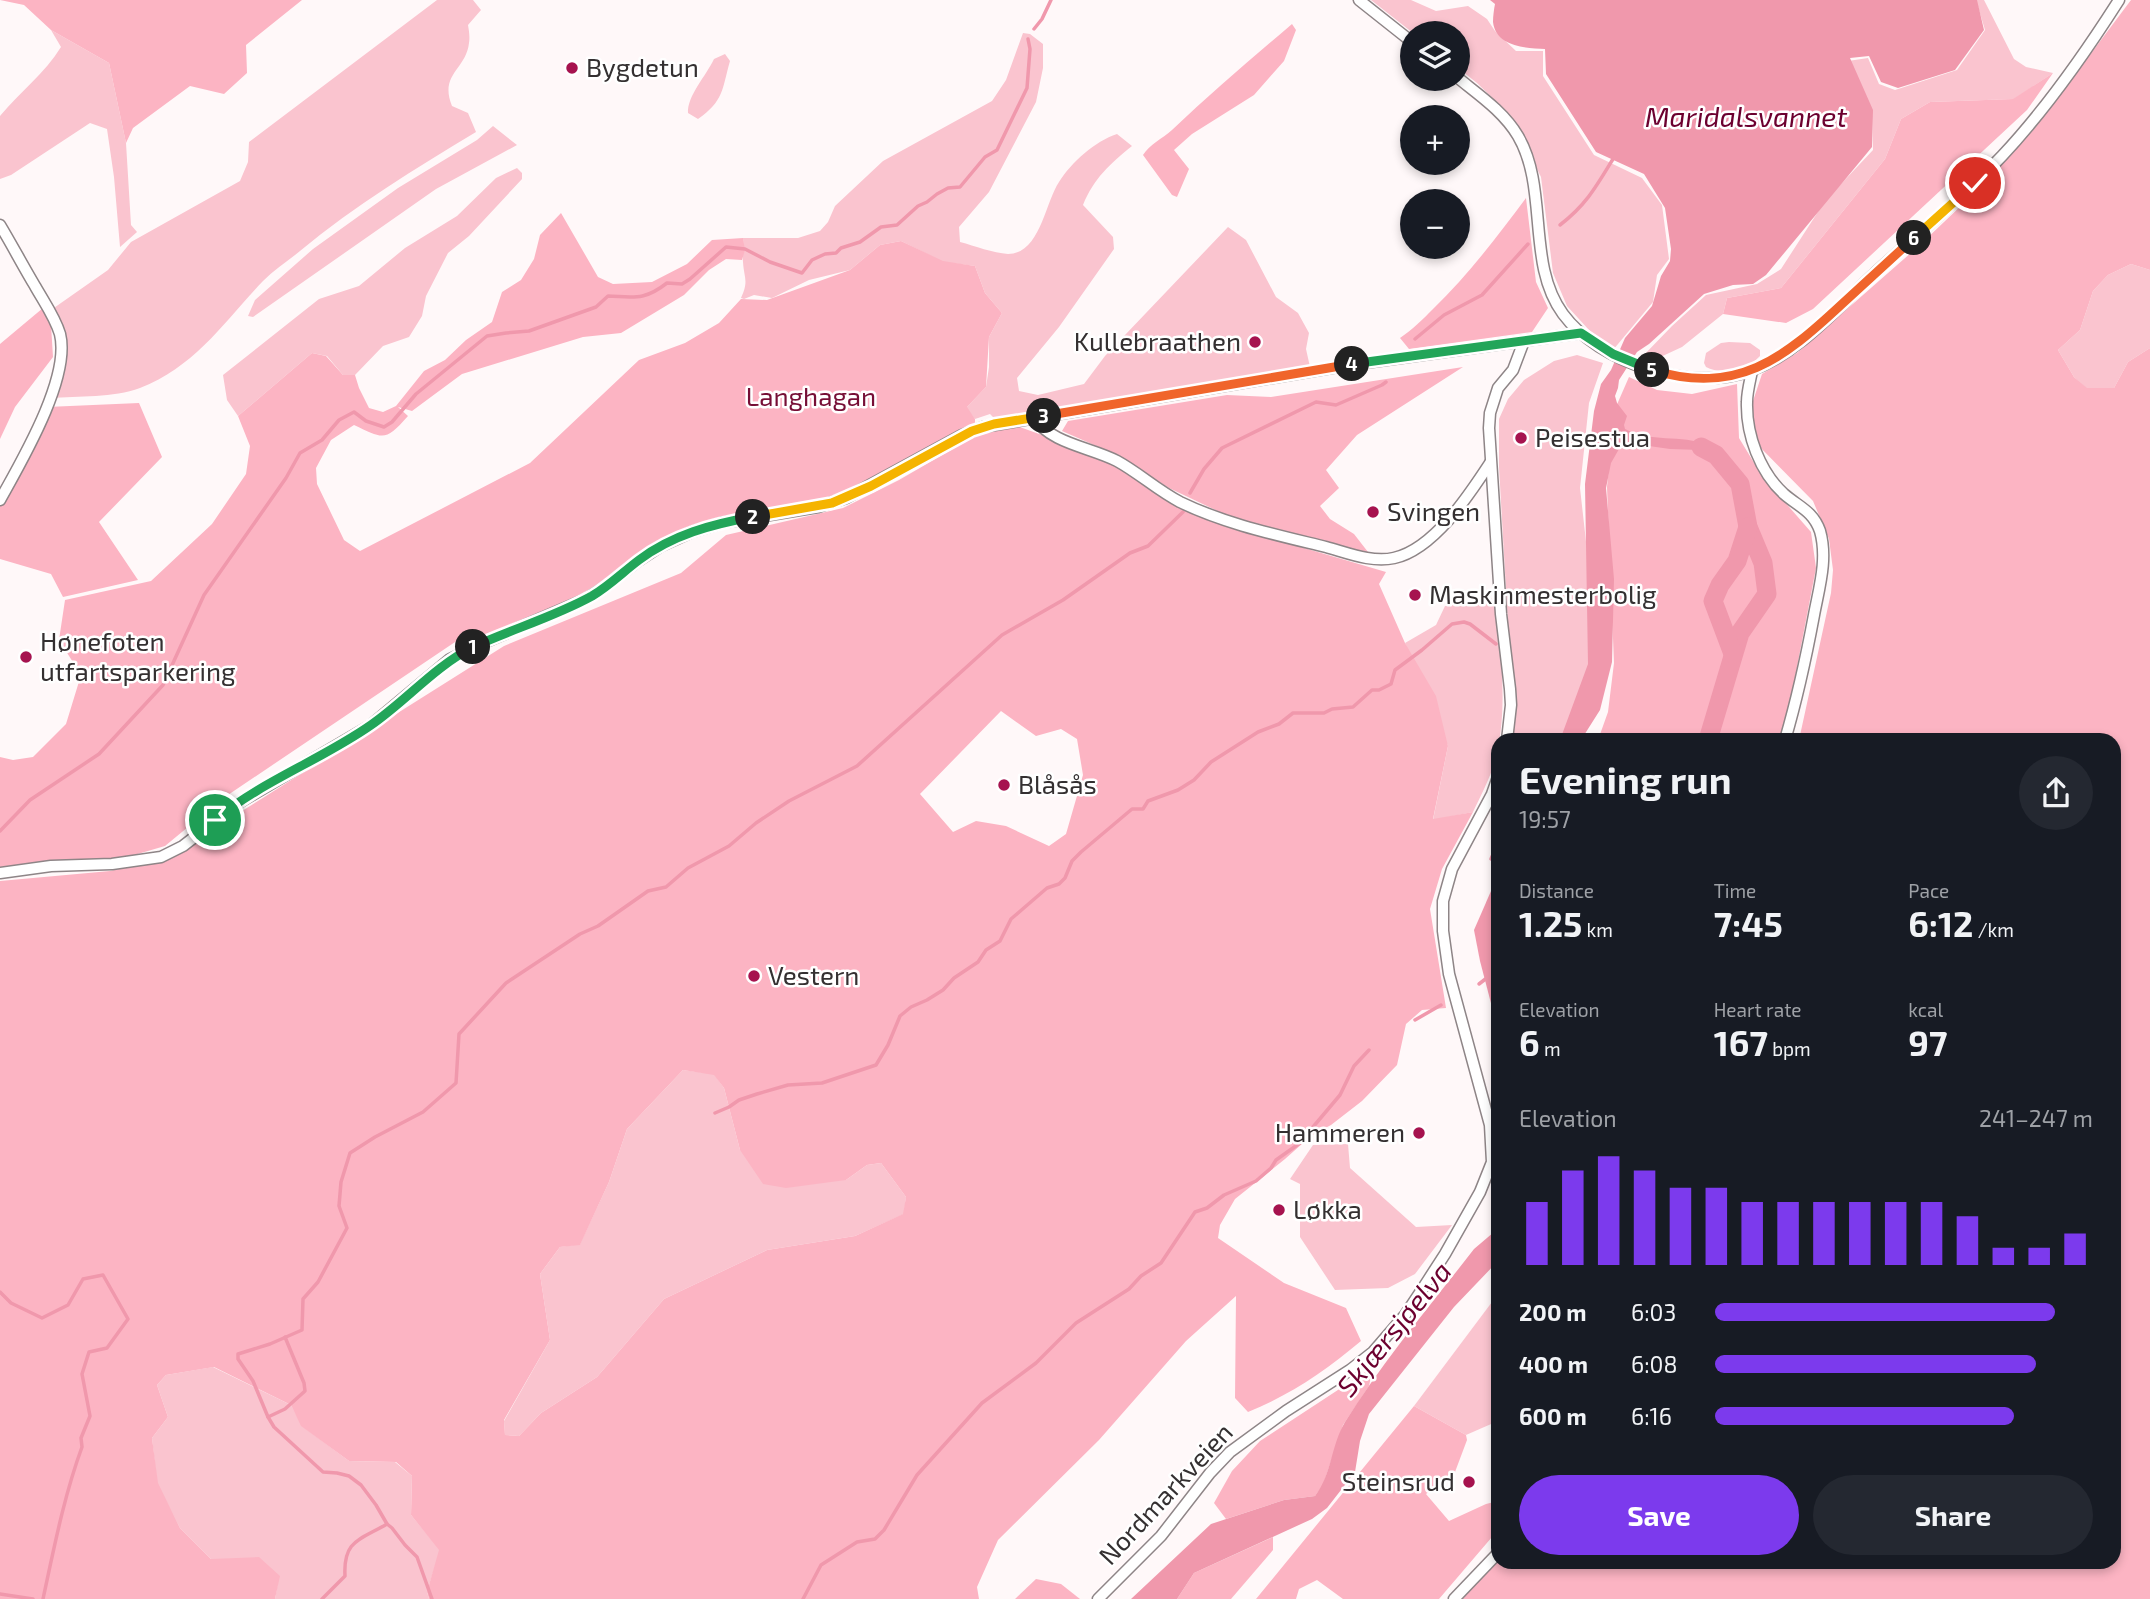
<!DOCTYPE html>
<meta charset="utf-8">
<style>
body{margin:0;font-family:"Exo 2",sans-serif;background:#242831;color:#f1f3f6;height:100vh;display:flex;flex-direction:column;font-size:26px;white-space:nowrap}
*{box-sizing:border-box;margin:0}
p{font-size:23px;color:#9ea1a6}
.icon{flex:none;width:38px;height:38px;fill:none;stroke:currentColor;stroke-width:2;stroke-linecap:round;stroke-linejoin:round}
.map{position:relative;flex:1;overflow:hidden}
.panel{position:absolute;left:1491px;top:733px;width:630px;height:836px;display:flex;flex-direction:column;background:#171b24;border-radius:21px;box-shadow:0 4px 10px #0003}
.panel>*{flex:none}
.buttons{position:absolute;left:1400px;top:21px;display:grid;gap:14px}
.buttons a{display:grid;place-items:center;width:70px;height:70px;border-radius:50%;background:#171b24;box-shadow:0 4px 10px #0003;font-size:35px}
.pin{position:absolute;display:grid;place-items:center;width:60px;height:60px;color:#fff;margin:-30px;border:4px solid #fff;border-radius:50%;box-shadow:0 2px 7px #0007}
.km{position:absolute;width:35px;height:35px;margin:-18px;border-radius:50%;background:#222;color:#fff;font-size:19px;line-height:35px;text-align:center}
.round{display:grid;place-items:center;flex:none;width:74px;height:74px;border-radius:37px;background:#242831}
.overview{display:flex;align-items:center;justify-content:space-between;height:119px;padding:0 28px}
h1{font-size:38px;font-weight:700;line-height:52px}
.metrics{display:grid;grid-template-columns:repeat(3,1fr);gap:10px;height:119px;padding:7px 28px}
.metrics div{display:grid;align-content:center}
.metrics b{font-size:35px;font-weight:700}
.metrics small{font-size:19px;font-weight:400}
.metrics p{font-size:19px}
.chart{height:196px;padding:14px 28px}
.chart p{display:flex;justify-content:space-between}
.chart svg{width:100%;height:126px;margin-top:7px;stroke:#7c3aed;stroke-width:6}
.button{display:flex;gap:14px;margin-top:auto;padding:14px 28px}
.button a{flex:1;height:80px;border-radius:42px;background:#7c3aed;color:#fff;font-size:28px;font-weight:700;line-height:80px;text-align:center}
.button a+a{background:#242831;color:#f1f3f6}
ul{padding:0 28px;list-style:none;font-size:23px}
li{display:grid;grid-template-columns:112px 84px 1fr;align-items:center;height:52px}
li i{height:18px;border-radius:9px;background:#7c3aed}
.map>svg:first-child{display:block}
.green{fill:#fac4cf}
.forest{fill:#fcb4c3;fill-rule:evenodd}
.water{fill:#f098ac}
.lines{fill:none;stroke-linecap:round;stroke-linejoin:round}
.stream{stroke:#f098ac;stroke-width:3.5}
.river{stroke:#f098ac;stroke-width:19}
.minor-casing{stroke:#8e8587;stroke-width:13}
.minor{stroke:#fff;stroke-width:10}
.split-1-casing{stroke:#fff;stroke-width:14}
.split-2-casing{stroke:#fff;stroke-width:14}
.split-3-casing{stroke:#fff;stroke-width:14}
.split-4-casing{stroke:#fff;stroke-width:14}
.split-5-casing{stroke:#fff;stroke-width:14}
.split-6-casing{stroke:#fff;stroke-width:14}
.split-7-casing{stroke:#fff;stroke-width:14}
.split-1{stroke:#22a559;stroke-width:9}
.split-2{stroke:#22a559;stroke-width:9}
.split-3{stroke:#f5b400;stroke-width:9}
.split-4{stroke:#f0652b;stroke-width:9}
.split-5{stroke:#22a559;stroke-width:9}
.split-6{stroke:#f0652b;stroke-width:9}
.split-7{stroke:#f5b400;stroke-width:9}
.poi-dot{fill:#a6134f;stroke:#fff;stroke-width:2.5}
.labels{text-anchor:middle;stroke-width:5;stroke-linejoin:round;paint-order:stroke}
.poi-label{font-size:26px;fill:#343031;stroke:#fff;text-anchor:start}
.park-label{font-size:26px;fill:#760e36;stroke:#fff}
.street-label{font-size:26px;fill:#343031;stroke:#fff}
.water-label{font-size:28px;font-style:italic;fill:#6c002f;stroke:#fff}
</style>
<div class="map">
<svg width="2150" height="1599" viewBox="0 0 2150 1599">
<rect width="100%" height="100%" fill="#fff8f9"/>
<g class="green">
<path d="M437 0H473L481 10 468 25C469 31 470 37 469 43 466 70 439 74 452 106L468 113 476 132C415 169 355 205 300 251 288 261 274 270 263 281 224 322 196 366 140 388 113 398 79 396 50 398L65 358 51 310 108 270 131 242 240 181 248 162 249 142Z"/>
<path d="M1371 0H1411L1436 11 1468 6 1487 19 1495 31 1516 51H1543V76L1594 155 1642 178 1662 205 1669 259 1657 275 1653 302 1613 350 1589 330 1567 306 1553 273 1541 177 1510 115 1477 83 1458 68V33H1413Z"/>
<path d="M1976 0H1984L2014 59 2026 67 2053 73 2014 99 1930 102 1901 119 1885 159 1781 288 1727 298 1723 314 1682 347 1654 360 1642 357 1672 326 1706 295 1757 284 1781 269 1825 201 1873 150 1872 110 1848 61 1868 58 1879 84 1895 90 1957 70 1985 30Z"/>
<path d="M51 30 109 63 126 143 131 225 137 232 120 247 114 177 107 129 90 123 11 175 0 179V116C20 92 45 73 61 47Z"/>
<path d="M1023 33 1030 34 1043 44V68L1036 102 989 192 959 227 960 242C975 246 993 253 1008 254 1040 254 1045 203 1059 182 1071 163 1095 141 1117 134L1132 146C1110 164 1094 178 1083 205L1113 237 1114 249 1059 327 1017 378 1019 391 1038 395 1084 384 1105 356 1228 227 1246 240 1276 297 1298 313 1309 333 1306 349 1310 367 997 421 990 414 975 419 966 408 986 387 989 367V337L1002 313 985 293 975 266 943 262 901 241 880 245 850 270 809 280 772 298 754 295 744 299 741 298C749 281 744 278 743 262 742 255 744 246 743 238H798L820 231 828 222 835 206 883 161 992 101 1006 80Z"/>
<path d="M725 54 730 61C722 89 724 101 698 119L688 113C687 96 706 76 714 59Z"/>
<path d="M493 126 517 145 436 189 253 317 248 316 255 300 313 249 398 188 477 140Z"/>
<path d="M517 168 522 173V179L469 236 448 253 426 296 422 316 409 337 383 346 355 375H343L327 356 312 353 238 416 227 400 223 375 319 299 359 286 405 248 457 216 496 178Z"/>
<path d="M2131 264 2150 270V348L2128 362 2114 388 2087 389 2074 377 2058 350 2080 330 2093 291 2108 275Z"/>
<path d="M1729 342 1750 343 1760 350V356C1748 369 1722 376 1706 367L1704 363 1706 353 1721 343Z"/>
<path d="M1577 355 1603 363 1589 403 1580 488 1596 631 1584 693 1562 740H1510L1513 712 1499 467V419L1508 399 1524 380 1554 361Z"/>
<path d="M1496 598C1500 649 1508 705 1497 752 1493 773 1482 793 1473 812L1433 820 1448 746 1405 643 1436 625 1445 606Z"/>
<path d="M683 1070 714 1074 724 1088 740 1150 846 1180 867 1165 881 1163 906 1197 904 1214 855 1236 767 1250 664 1299 597 1377 541 1413 519 1436 505 1435 504 1421 550 1340 540 1274 560 1247 580 1244 609 1182 627 1129Z"/>
<path d="M1348 1144 1350 1168 1416 1227 1452 1225 1415 1274 1388 1288 1335 1290 1300 1237V1184L1290 1179 1313 1145Z"/>
<path d="M1498 1294V1421L1466 1435 1414 1406Z"/>
<path d="M213 1367 291 1405 302 1426 349 1461 395 1462 412 1476 411 1515 440 1550 427 1592 429 1599H275L279 1576 211 1559 180 1528 157 1483 152 1438 168 1417 157 1385 166 1375Z"/>
</g>
<g class="forest">
<path d="M0 0H302L246 45 247 73 224 94 190 86 133 128 126 143 109 63 51 30 24 5Z"/>
<path d="M2131 0H2150V270L2131 264 2108 275 2093 291 2080 330 2058 350 2074 377 2087 388H2114L2128 362 2150 348V1599H1460L1498 1559V1563H2114V740H1799L1831 593 1833 570 1829 539 1813 501 1751 438 1752 404 1762 374 1797 353 1921 244 1967 200 2035 128Z"/>
<path d="M1292 24 1296 30 1284 61 1254 95 1192 134 1174 150 1189 169 1177 197 1172 195 1143 155C1149 145 1163 138 1172 130 1211 93 1251 59 1292 24Z"/>
<path d="M2053 73 2027 110 1813 309 1786 323 1723 314 1727 298 1781 288 1885 159 1901 119 1930 102 2013 99Z"/>
<path d="M1526 198 1536 282 1548 308 1532 332 1409 349 1400 338C1412 330 1423 319 1433 309 1468 275 1497 237 1526 198Z"/>
<path d="M561 213 598 277 613 284 652 282 687 264 712 240 743 238 745 250 742 260 726 259 709 270 684 295 621 333 583 337 462 374 412 411 398 407 408 416C385 442 384 439 354 425L331 440 316 468 317 484 344 540 360 551 530 463 639 360 685 343 719 323 741 299 767 300 850 270 880 245 901 241 943 261 975 266 985 293 1002 313 989 337 986 387 967 407 975 419V434L845 498 675 538 571 600 487 638H461L222 799 165 846 117 860 0 873V757L13 760 33 757 66 724 81 675 59 640 65 600 151 581 212 524 246 474 250 446 238 416 312 353 326 356 343 375H355L359 388 369 408 383 412 396 406 424 371 445 360 466 340 492 322 502 292 521 280 534 259 540 235Z"/>
<path d="M43 308 51 325 53 357 15 407 0 439V344Z"/>
<path d="M1463 367 1357 435 1326 470 1339 488 1320 506 1330 519 1354 534 1368 552 1354 553 1226 515 1169 488 1117 455 1062 431 1068 421 1227 395 1271 397Z"/>
<path d="M1629 377 1657 390 1692 394 1737 384 1739 438 1762 476 1811 532 1816 568 1783 740H1598L1608 712 1614 663 1607 487 1615 409Z"/>
<path d="M139 403 162 457 99 522 138 580 63 597 51 574 0 559V503L47 407Z"/>
<path d="M1017 426 1111 460 1219 523 1386 572 1379 584 1405 643 1436 696 1448 746 1433 819 1473 812 1442 869 1430 909 1446 1008 1422 1010 1406 1024 1397 1065 1362 1101 1331 1125 1312 1135 1285 1159 1235 1199 1220 1225 1218 1238 1284 1283 1346 1308 1361 1341C1325 1371 1292 1394 1248 1412L1235 1398 1236 1296 1186 1341 1099 1440 998 1540 977 1587 979 1599H429L427 1592 439 1550 411 1515 412 1476 396 1462 349 1461 301 1426 291 1405 214 1367 166 1375 157 1385 168 1417 152 1438 158 1483 180 1528 211 1559 259 1557 280 1576 275 1599H0V881L110 871 169 857 504 646 681 573 726 535 843 508 899 480 975 436ZM1001 711 1036 736 1061 729 1077 739 1083 775 1066 834 1049 846 1006 826 976 821 953 832 920 794ZM683 1070 714 1075 724 1088 740 1150 763 1184 786 1188 846 1180 867 1165 881 1163 906 1197 903 1214 855 1236 767 1250 664 1299 597 1377 541 1413 519 1436 505 1435 504 1420 550 1340 540 1274 560 1247 580 1245 609 1182 627 1129Z"/>
<path d="M1373 1367 1369 1386 1343 1425 1323 1485 1315 1496 1284 1500 1226 1519 1214 1503 1232 1471 1260 1441Z"/>
<path d="M1414 1406 1466 1435 1467 1440 1455 1472 1426 1494 1449 1521 1486 1504 1498 1501V1530L1439 1599H1343L1317 1580 1299 1589 1296 1599H1256Z"/>
<path d="M1273 1537V1550L1231 1599H1177L1194 1573Z"/>
<path d="M1036 1579 1061 1584 1080 1599H1015Z"/>
</g>
<g class="water">
<path d="M1490 0H1977L1984 30 1955 70 1898 88 1881 82 1869 56 1850 58 1873 110 1872 147 1766 275 1753 284 1733 285 1704 294 1649 344 1637 352 1619 380 1618 388 1615 396 1617 403 1627 416 1624 425 1625 429C1650 443 1681 434 1708 445 1715 447 1721 454 1726 458L1720 465 1700 450 1670 449 1649 446 1619 449 1611 463 1606 488 1614 579 1612 662 1600 710 1581 740H1560L1588 664 1585 484 1594 411 1601 384 1611 370 1625 338 1652 306 1661 276 1670 261 1671 249 1665 208 1644 174 1596 152 1546 74 1545 49C1526 48 1496 47 1493 22 1493 16 1494 9 1495 4Z"/>
<path d="M1498 875V1030L1480 961 1474 930Z"/>
<path d="M1498 1222V1261L1454 1307 1369 1414 1360 1441 1355 1472 1327 1508 1312 1519 1194 1573 1177 1599H1131L1211 1524 1284 1500 1315 1496C1332 1474 1331 1445 1345 1422 1383 1361 1430 1306 1474 1249L1494 1232Z"/>
</g>
<g class="lines">
<g class="stream">
<path d="M1034 29 1042 19 1051 0"/>
<path d="M1560 225C1586 205 1596 187 1613 159"/>
<path d="M1415 339 1444 315 1482 295 1528 244"/>
<path d="M1190 493 1204 469 1222 448 1316 402 1336 405 1382 385 1386 382"/>
<path d="M0 831 30 800 99 754 163 685 204 595 286 478 300 453 322 440 339 420 354 412 366 421 384 427 392 422 416 394 487 336 506 333 529 331 596 307 608 296C634 297 644 301 667 283L682 284 690 279 726 247 745 249 770 262 802 273 812 260 825 254 836 253 841 248 860 242 881 227 897 225 918 206 927 202 937 194 948 188 960 187 985 157 997 150 1027 88 1030 49 1028 39"/>
<path d="M1491 859 1498 843"/>
<path d="M1479 984 1488 977"/>
<path d="M1415 1020 1441 1005"/>
<path d="M715 1113 729 1107 739 1100 757 1094 788 1085 822 1083 876 1065 888 1045 900 1016 911 1007 927 1000 943 990 954 978 978 962 986 950 1000 941 1011 919 1047 888 1059 884 1065 878 1072 861 1081 852 1132 809H1143L1148 801 1178 790 1194 780 1211 762 1258 732 1279 724 1293 713H1324L1332 709 1353 707 1372 690H1379L1391 684 1395 670 1422 650 1452 624 1464 622 1470 624 1496 644"/>
<path d="M0 1292 11 1303 42 1318 68 1305 83 1279 103 1275 128 1319 107 1348 89 1352 82 1374 90 1416 81 1438 82 1447C64 1496 54 1548 43 1599"/>
<path d="M268 1417 285 1409 305 1391 304 1383 285 1337"/>
<path d="M0 1594 33 1599"/>
<path d="M322 1599 345 1576C343 1540 360 1540 387 1524"/>
<path d="M432 1599 417 1557 405 1545 392 1528 387 1524 376 1505 361 1485 349 1476 337 1473 323 1472 274 1427 268 1417 253 1381 238 1359V1354L270 1344 302 1330 303 1299 318 1282 347 1228 339 1206 341 1182 350 1153 375 1137 423 1112 456 1083 459 1034 506 983 580 934 598 926 648 891 666 887 688 868 729 846 756 823 789 801 857 766 1002 635 1063 600 1130 553 1148 546 1183 512"/>
<path d="M803 1599 821 1565 857 1542 875 1539 884 1530 917 1475 982 1403 1036 1363 1076 1323 1129 1289 1141 1276 1161 1263 1195 1212 1207 1208 1224 1195 1256 1181 1271 1168 1276 1160 1307 1138 1313 1127 1340 1095 1354 1066 1369 1050"/>
</g>
<g class="river">
<path d="M1701 447 1716 455 1740 484 1748 527 1763 563 1767 594 1740 633 1708 740"/>
<path d="M1733 654 1713 601 1720 585 1737 561 1748 527"/>
</g>
<g class="minor-casing">
<g id="minor">
<path d="M1359 0 1412 42"/>
<path d="M1458 78C1479 95 1504 112 1518 136 1549 189 1526 264 1563 314 1599 363 1692 393 1750 371 1799 353 1836 309 1874 274 1916 235 1962 198 2002 156 2047 108 2084 55 2119 0"/>
<path d="M0 225C12 245 23 266 35 286 44 302 55 317 60 334 71 378 21 462 0 500"/>
<path d="M1752 371C1750 381 1747 392 1747 402 1746 435 1760 472 1784 494 1799 507 1813 511 1820 531 1828 559 1819 588 1814 615 1806 658 1797 699 1785 740"/>
<path d="M1034 418C1052 444 1090 447 1117 461 1139 473 1157 490 1180 502 1225 524 1277 535 1326 547 1348 553 1372 563 1394 558 1434 549 1469 495 1490 463"/>
<path d="M1507 740 1511 705 1510 689 1501 614 1489 428 1490 413 1498 388 1513 370 1524 341"/>
<path d="M0 873 51 866 112 864 161 857 183 846 237 804 371 725 450 659 488 641 586 599 605 587 638 561 661 546 692 532 722 523 818 507 846 498 962 435 983 427 1343 366 1581 333"/>
<path d="M1098 1599 1161 1536 1210 1473 1230 1452 1286 1411 1350 1370 1373 1352 1405 1315 1423 1288 1445 1254 1480 1192 1492 1162 1490 1125 1449 974 1443 931V901L1452 869 1492 794 1498 777"/>
<path d="M1454 1599 1498 1553"/>
</g>
</g>
<use href="#minor" class="minor"/>
</g>
<g class="lines">
<g class="split-1-casing">
<path id="split-1" d="M215 820C262 781 321 760 371 725 407 700 434 667 473 647"/>
</g>
<g class="split-2-casing">
<path id="split-2" d="M473 647C512 629 554 617 592 596 609 586 623 572 639 560 672 535 712 524 753 517"/>
</g>
<g class="split-3-casing">
<path id="split-3" d="M753 517 832 503 871 486 972 431 994 424 1044 416"/>
</g>
<g class="split-4-casing">
<path id="split-4" d="M1044 416 1352 364"/>
</g>
<g class="split-5-casing">
<path id="split-5" d="M1352 364 1581 333 1613 354 1652 370"/>
</g>
<g class="split-6-casing">
<path id="split-6" d="M1652 370C1737 396 1783 359 1842 304 1866 282 1890 260 1914 238"/>
</g>
<g class="split-7-casing">
<path id="split-7" d="M1914 238 1975 183"/>
</g>
<use href="#split-1" class="split-1"/>
<use href="#split-2" class="split-2"/>
<use href="#split-3" class="split-3"/>
<use href="#split-4" class="split-4"/>
<use href="#split-5" class="split-5"/>
<use href="#split-6" class="split-6"/>
<use href="#split-7" class="split-7"/>
</g>
<g class="poi-dot">
<circle cx="572" cy="68" r="7"/>
<circle cx="1255" cy="342" r="7"/>
<circle cx="1521" cy="438" r="7"/>
<circle cx="1373" cy="512" r="7"/>
<circle cx="1415" cy="595" r="7"/>
<circle cx="26" cy="657" r="7"/>
<circle cx="1004" cy="785" r="7"/>
<circle cx="754" cy="976" r="7"/>
<circle cx="1419" cy="1133" r="7"/>
<circle cx="1279" cy="1210" r="7"/>
<circle cx="1469" cy="1482" r="7"/>
</g>
<g class="labels">
<g class="poi-label">
<text x="586" y="77">Bygdetun</text>
<text x="1241" y="351" text-anchor="end">Kullebraathen</text>
<text x="1535" y="447">Peisestua</text>
<text x="1387" y="521">Svingen</text>
<text x="1429" y="604">Maskinmesterbolig</text>
<text x="40" y="651">Hønefoten<tspan x="40" dy="30">utfartsparkering</tspan></text>
<text x="1018" y="794">Blåsås</text>
<text x="768" y="985">Vestern</text>
<text x="1405" y="1142" text-anchor="end">Hammeren</text>
<text x="1293" y="1219">Løkka</text>
<text x="1455" y="1491" text-anchor="end">Steinsrud</text>
</g>
<g class="park-label">
<text x="811" y="406">Langhagan</text>
</g>
<g class="street-label">
<text transform="translate(1166 1494) rotate(-47)" y="9">Nordmarkveien</text>
</g>
<g class="water-label">
<text x="1746" y="127">Maridalsvannet</text>
<text transform="translate(1394 1329) rotate(-51)" y="10">Skjærsjøelva</text>
</g>
</g>
</svg>
<div class="buttons">
<a><svg class="icon" aria-label="layers" viewBox="0 0 24 24"><path d="M12 4l9 5-9 5-9-5zM3 14l9 5 9-5"/></svg></a>
<a>+</a>
<a>−</a>
</div>
<div class="pin" style="left:215px;top:820px;background:#1e9e55"><svg class="icon" aria-label="arrive" viewBox="0 0 24 24"><path d="M6 21V4h12l-3 4 3 4H6"/></svg></div>
<div class="pin" style="left:1975px;top:183px;background:#d93025"><svg class="icon" aria-label="check" viewBox="0 0 24 24"><path d="M5 12l5 5 9-10"/></svg></div>
<b class="km" style="left:473px;top:647px">1</b>
<b class="km" style="left:753px;top:517px">2</b>
<b class="km" style="left:1044px;top:416px">3</b>
<b class="km" style="left:1352px;top:364px">4</b>
<b class="km" style="left:1652px;top:370px">5</b>
<b class="km" style="left:1914px;top:238px">6</b>
<section class="panel">
<div class="overview"><div><h1>Evening run</h1><p>19:57</p></div><a class="round"><svg class="icon" aria-label="share" viewBox="0 0 24 24"><path d="M12 15V3M7 8l5-5 5 5M5 13v7h14v-7"/></svg></a></div>
<div class="metrics">
<div><p>Distance</p><b>1.25<small> km</small></b></div>
<div><p>Time</p><b>7:45</b></div>
<div><p>Pace</p><b>6:12<small> /km</small></b></div>
</div>
<div class="metrics">
<div><p>Elevation</p><b>6<small> m</small></b></div>
<div><p>Heart rate</p><b>167<small> bpm</small></b></div>
<div><p>kcal</p><b>97</b></div>
</div>
<div class="chart"><p><span>Elevation</span>241–247 m</p>
<svg viewBox="0 0 160 44" preserveAspectRatio="none"><path d="M5 44V22M15 44V11M25 44V6M35 44V11M45 44V17M55 44V17M65 44V22M75 44V22M85 44V22M95 44V22M105 44V22M115 44V22M125 44V27M135 44V38M145 44V38M155 44V33"/></svg>
</div>
<ul>
<li><b>200 m</b>6:03<i style="width:90%"></i></li>
<li><b>400 m</b>6:08<i style="width:85%"></i></li>
<li><b>600 m</b>6:16<i style="width:79%"></i></li>
</ul>
<div class="button"><a>Save</a><a>Share</a></div>
</section>
</div>
